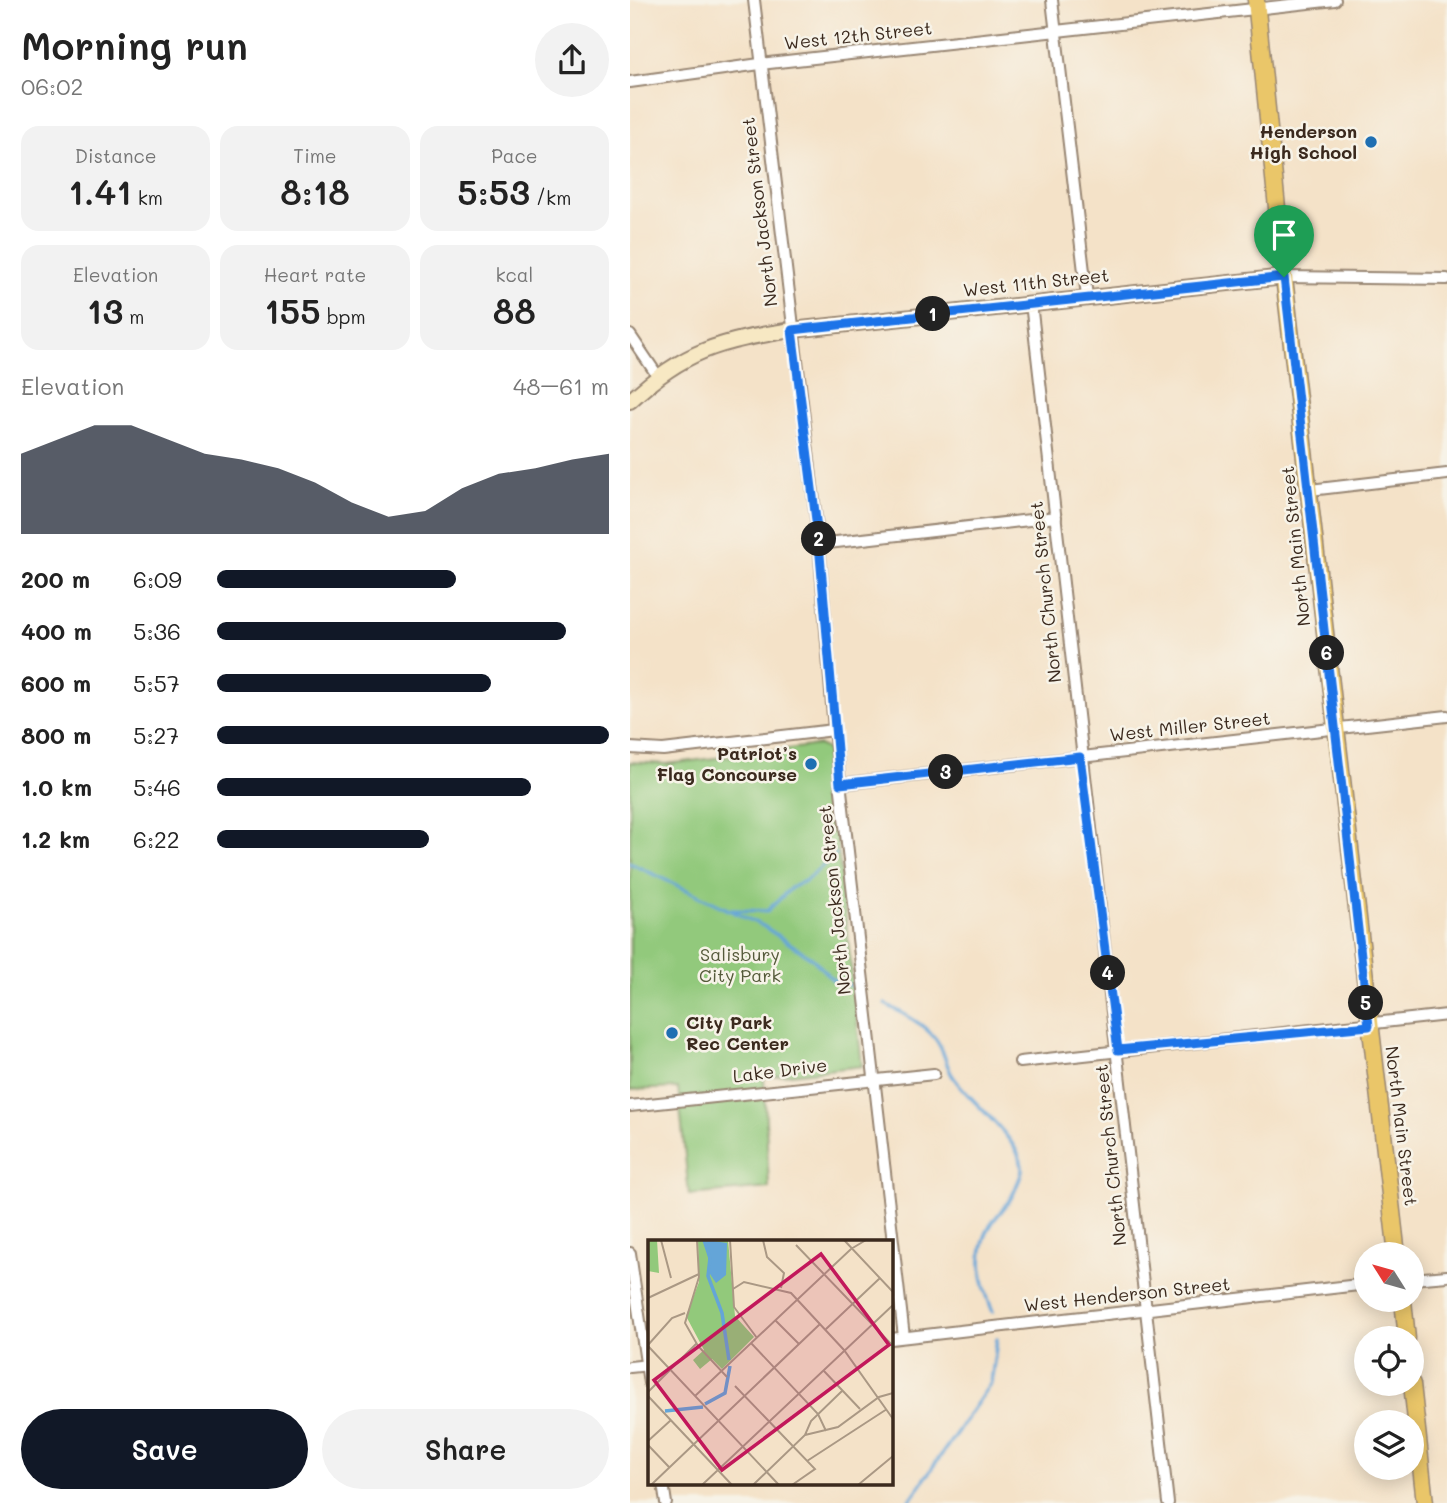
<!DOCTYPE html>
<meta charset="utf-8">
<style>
body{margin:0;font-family:Mali,sans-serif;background:#f2f2f2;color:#222;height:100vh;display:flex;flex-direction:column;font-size:26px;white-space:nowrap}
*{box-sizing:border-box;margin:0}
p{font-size:23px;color:#767676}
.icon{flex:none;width:38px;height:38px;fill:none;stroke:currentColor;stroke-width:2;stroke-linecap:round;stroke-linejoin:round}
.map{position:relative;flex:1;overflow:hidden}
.drawer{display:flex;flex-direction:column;background:#fff;width:630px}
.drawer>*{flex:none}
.needle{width:46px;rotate:307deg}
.buttons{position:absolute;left:724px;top:1242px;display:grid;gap:14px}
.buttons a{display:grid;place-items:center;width:70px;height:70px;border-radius:50%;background:#fff;box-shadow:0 4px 18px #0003;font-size:35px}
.pin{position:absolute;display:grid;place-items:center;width:60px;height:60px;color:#fff;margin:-72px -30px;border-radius:50% 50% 50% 0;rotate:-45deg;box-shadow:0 0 7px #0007}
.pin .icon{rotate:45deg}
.km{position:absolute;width:35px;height:35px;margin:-18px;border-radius:50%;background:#222;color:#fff;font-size:19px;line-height:35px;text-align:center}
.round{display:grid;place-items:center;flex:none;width:74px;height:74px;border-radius:37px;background:#f2f2f2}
.headline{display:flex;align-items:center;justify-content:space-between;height:119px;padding:0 21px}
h1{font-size:38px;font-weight:600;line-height:52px}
.figures{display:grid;grid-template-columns:repeat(3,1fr);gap:10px;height:119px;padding:7px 21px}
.figures div{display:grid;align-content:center;border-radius:18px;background:#f2f2f2;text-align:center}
.figures b{font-size:35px;font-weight:600}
.figures small{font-size:19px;font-weight:400}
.figures p{font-size:19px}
.chart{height:196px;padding:14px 21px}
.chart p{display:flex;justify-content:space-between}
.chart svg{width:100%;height:126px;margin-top:7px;fill:#111827;opacity:.7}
.primary-button{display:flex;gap:14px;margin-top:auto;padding:14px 21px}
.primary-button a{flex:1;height:80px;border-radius:42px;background:#111827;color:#fff;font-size:28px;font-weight:600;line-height:80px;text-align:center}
.primary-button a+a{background:#f2f2f2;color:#222}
ul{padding:0 21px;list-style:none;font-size:23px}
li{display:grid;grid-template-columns:112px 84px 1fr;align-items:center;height:52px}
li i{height:18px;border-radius:9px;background:#111827}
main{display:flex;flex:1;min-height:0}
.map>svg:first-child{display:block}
.green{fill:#92c97b;stroke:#667a4c;stroke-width:2}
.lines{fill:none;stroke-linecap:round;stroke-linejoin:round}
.stream{stroke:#64a5d8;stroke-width:3.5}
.street-casing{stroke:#988673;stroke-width:14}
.secondary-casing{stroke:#988673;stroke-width:18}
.primary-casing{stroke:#988673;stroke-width:19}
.street{stroke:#fff;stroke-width:10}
.secondary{stroke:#f7e8c3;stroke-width:14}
.primary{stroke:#eac669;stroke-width:16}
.route-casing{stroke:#fff;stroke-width:14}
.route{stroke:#1a73e8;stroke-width:9}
.poi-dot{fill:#1f6fb2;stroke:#f7f3e8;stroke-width:2.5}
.labels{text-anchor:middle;stroke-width:5;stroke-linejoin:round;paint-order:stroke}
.street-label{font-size:18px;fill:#3b2a1e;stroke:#f7f3e8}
.poi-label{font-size:18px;font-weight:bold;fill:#3b2a1e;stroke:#f7f3e8;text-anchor:end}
.park-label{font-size:18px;fill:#555a3a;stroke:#f7f3e8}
.inset-river{fill:none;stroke:#64a5d8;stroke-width:3.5}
.inset-road{fill:none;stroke:#aa9884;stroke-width:2}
.view{fill:#c2185b;fill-opacity:0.15;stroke:#c2185b;stroke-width:3.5}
.inset-edge{fill:none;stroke:#3b2a1e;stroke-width:3.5}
</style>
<main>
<section class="drawer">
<div class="headline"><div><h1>Morning run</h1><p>06:02</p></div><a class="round"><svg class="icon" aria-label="share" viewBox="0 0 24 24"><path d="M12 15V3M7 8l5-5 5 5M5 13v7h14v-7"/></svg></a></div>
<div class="figures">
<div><p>Distance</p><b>1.41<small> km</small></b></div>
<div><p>Time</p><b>8:18</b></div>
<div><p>Pace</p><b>5:53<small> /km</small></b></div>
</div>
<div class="figures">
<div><p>Elevation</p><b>13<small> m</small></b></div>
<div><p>Heart rate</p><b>155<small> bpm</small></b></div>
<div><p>kcal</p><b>88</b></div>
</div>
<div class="chart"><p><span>Elevation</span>48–61 m</p>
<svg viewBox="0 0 160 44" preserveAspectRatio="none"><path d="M0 44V16L10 11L20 6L30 6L40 11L50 16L60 18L70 21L80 26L90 33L100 38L110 36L120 28L130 23L140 21L150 18L160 16V44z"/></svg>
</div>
<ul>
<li><b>200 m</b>6:09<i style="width:61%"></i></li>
<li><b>400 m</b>5:36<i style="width:89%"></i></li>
<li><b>600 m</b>5:57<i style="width:70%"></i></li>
<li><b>800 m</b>5:27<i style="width:100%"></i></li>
<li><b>1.0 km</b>5:46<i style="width:80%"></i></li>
<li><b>1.2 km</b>6:22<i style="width:54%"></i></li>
</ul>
<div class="primary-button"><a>Save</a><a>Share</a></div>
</section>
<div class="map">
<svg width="817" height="1503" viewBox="0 0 817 1503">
<rect width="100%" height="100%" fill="#f7f3e8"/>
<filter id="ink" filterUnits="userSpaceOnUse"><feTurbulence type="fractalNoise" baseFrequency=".0143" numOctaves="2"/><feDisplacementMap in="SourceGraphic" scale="14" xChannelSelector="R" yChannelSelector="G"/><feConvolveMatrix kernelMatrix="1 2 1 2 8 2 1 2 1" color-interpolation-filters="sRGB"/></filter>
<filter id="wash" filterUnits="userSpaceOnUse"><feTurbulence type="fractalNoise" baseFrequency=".00686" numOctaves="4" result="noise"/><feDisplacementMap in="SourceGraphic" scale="28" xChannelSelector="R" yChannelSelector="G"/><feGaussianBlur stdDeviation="1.57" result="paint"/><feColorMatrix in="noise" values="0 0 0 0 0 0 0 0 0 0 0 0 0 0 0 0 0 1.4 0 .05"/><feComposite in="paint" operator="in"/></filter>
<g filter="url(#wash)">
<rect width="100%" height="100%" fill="#f4e2c8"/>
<path class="green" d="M189 745 197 749 232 1066 134 1077 139 1188 59 1195 48 1088 0 1090V762L37 764Z"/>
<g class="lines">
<g class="stream">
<path d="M0 863 133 926 182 958 202 979 222 986"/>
<path d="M97 910 137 911 162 887 175 881 206 854"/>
<path d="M255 1004C272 1013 291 1022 304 1037 314 1048 315 1063 322 1075 336 1099 393 1140 392 1170 392 1175 387 1184 385 1190 380 1203 372 1209 364 1220 343 1249 351 1283 363 1312"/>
<path d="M278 1503 361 1383 367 1339"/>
</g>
</g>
</g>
<g filter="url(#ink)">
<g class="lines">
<g class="street-casing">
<g id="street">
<path d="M124 0 189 544 204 730 274 1337"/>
<path d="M422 0 457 297"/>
<path d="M0 82 130 64 705 0"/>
<path d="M654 277 817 279"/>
<path d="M401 303 538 1503"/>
<path d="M0 335 27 375"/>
<path d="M680 490 817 474"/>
<path d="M189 544 426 517"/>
<path d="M0 748 33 750 204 730"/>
<path d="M210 784 817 716"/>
<path d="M390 1062 817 1015"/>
<path d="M0 1106 304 1074"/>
<path d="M0 1253 19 1383"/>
<path d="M782 1279 817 1276"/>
<path d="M261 1339 737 1284"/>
<path d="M0 1367 19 1365"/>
<path d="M33 1484 36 1503"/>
</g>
</g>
<g class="secondary-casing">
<path id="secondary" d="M0 401C54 350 91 341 162 330L654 277"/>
</g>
<g class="primary-casing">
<g id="primary">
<path d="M626 0 654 277 767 1255"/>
<path d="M773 1300 777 1339"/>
<path d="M782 1384 795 1503"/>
</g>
</g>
<use href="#street" class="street"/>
<use href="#secondary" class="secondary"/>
<use href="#primary" class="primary"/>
</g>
</g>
<g class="lines" filter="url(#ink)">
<g class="route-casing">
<path id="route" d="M654 277 739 1026 488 1050 450 757 210 784 189 544 162 330Z"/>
</g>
<use href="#route" class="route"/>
</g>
<g class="poi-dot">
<circle cx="741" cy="142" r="7"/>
<circle cx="181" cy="764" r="7"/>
<circle cx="42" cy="1033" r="7"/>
</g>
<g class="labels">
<g class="street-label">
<text transform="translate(228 36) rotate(-6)" y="6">West 12th Street</text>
<text transform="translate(130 212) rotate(-97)" y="6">North Jackson Street</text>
<text transform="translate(406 283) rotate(-6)" y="6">West 11th Street</text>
<text transform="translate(666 546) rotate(-96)" y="6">North Main Street</text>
<text transform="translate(416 592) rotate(-96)" y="6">North Church Street</text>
<text transform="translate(560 727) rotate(-6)" y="6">West Miller Street</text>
<text transform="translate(205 900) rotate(-96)" y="6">North Jackson Street</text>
<text transform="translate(150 1071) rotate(-7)" y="6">Lake Drive</text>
<text transform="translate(771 1126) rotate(83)" y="6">North Main Street</text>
<text transform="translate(481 1155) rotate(-96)" y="6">North Church Street</text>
<text transform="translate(497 1295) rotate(-6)" y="6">West Henderson Street</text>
</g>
<g class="poi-label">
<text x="727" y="138">Henderson<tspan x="727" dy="21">High School</tspan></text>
<text x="167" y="760">Patriot’s<tspan x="167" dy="21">Flag Concourse</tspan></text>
<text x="56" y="1029" text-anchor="start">City Park<tspan x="56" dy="21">Rec Center</tspan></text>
</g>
<g class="park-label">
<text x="110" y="961">Salisbury<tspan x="110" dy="21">City Park</tspan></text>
</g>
</g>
<g transform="translate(18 1240)">
<rect width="245" height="245" fill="#f4e2c8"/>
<path d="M0 0H9L11 33 0 31ZM50 0H80L87 76 106 97 74 129 64 119 52 129 45 120 56 110 38 76 51 42Z" fill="#92c97b"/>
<path d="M58 0 79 3 78 35 68 43 62 34Z" fill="#64a5d8"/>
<path class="inset-river" d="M56 0 62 18 60 36 74 73 81 120M57 164 77 153 82 126M17 171 55 167"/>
<path class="inset-road" d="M13 0 23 38M49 0 51 37 37 83 50 106 79 137M82 0 86 67 109 98M115 0 119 17 136 33 133 48M196 0 245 52M148 5 245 106M85 49 96 42 143 53 196 110 245 179M0 58 51 34M128 81 151 104M178 89 232 38M103 103 170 174 178 191M0 105 24 78 37 73M0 106 131 245M175 130 212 169M87 146 167 229 144 245M0 152 48 104M0 156 84 245M47 156 203 9 218 0M157 195 190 187 231 157 245 153M0 201 23 180M0 205 21 227M159 221 239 169M3 245 172 84M54 245 245 65M105 245 157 195 163 181 194 151M210 245 245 216"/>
<path class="view" d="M173 14 241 105 74 230 6 140Z"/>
<rect width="245" height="245" class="inset-edge"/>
</g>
</svg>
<div class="buttons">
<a><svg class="needle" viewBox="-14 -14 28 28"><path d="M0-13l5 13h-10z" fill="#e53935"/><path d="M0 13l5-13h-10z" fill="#767676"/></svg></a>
<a><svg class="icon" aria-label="locate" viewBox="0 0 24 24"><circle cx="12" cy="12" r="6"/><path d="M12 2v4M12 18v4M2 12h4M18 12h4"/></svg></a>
<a><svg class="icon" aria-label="layers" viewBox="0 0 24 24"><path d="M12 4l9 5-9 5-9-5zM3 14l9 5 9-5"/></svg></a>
</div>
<div class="pin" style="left:654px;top:277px;background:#1e9e55"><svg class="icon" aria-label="arrive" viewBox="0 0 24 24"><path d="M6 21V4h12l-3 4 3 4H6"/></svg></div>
<b class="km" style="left:303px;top:314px">1</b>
<b class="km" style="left:189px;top:539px">2</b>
<b class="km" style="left:316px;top:772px">3</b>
<b class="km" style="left:478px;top:973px">4</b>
<b class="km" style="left:736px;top:1003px">5</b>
<b class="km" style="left:697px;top:653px">6</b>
</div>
</main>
